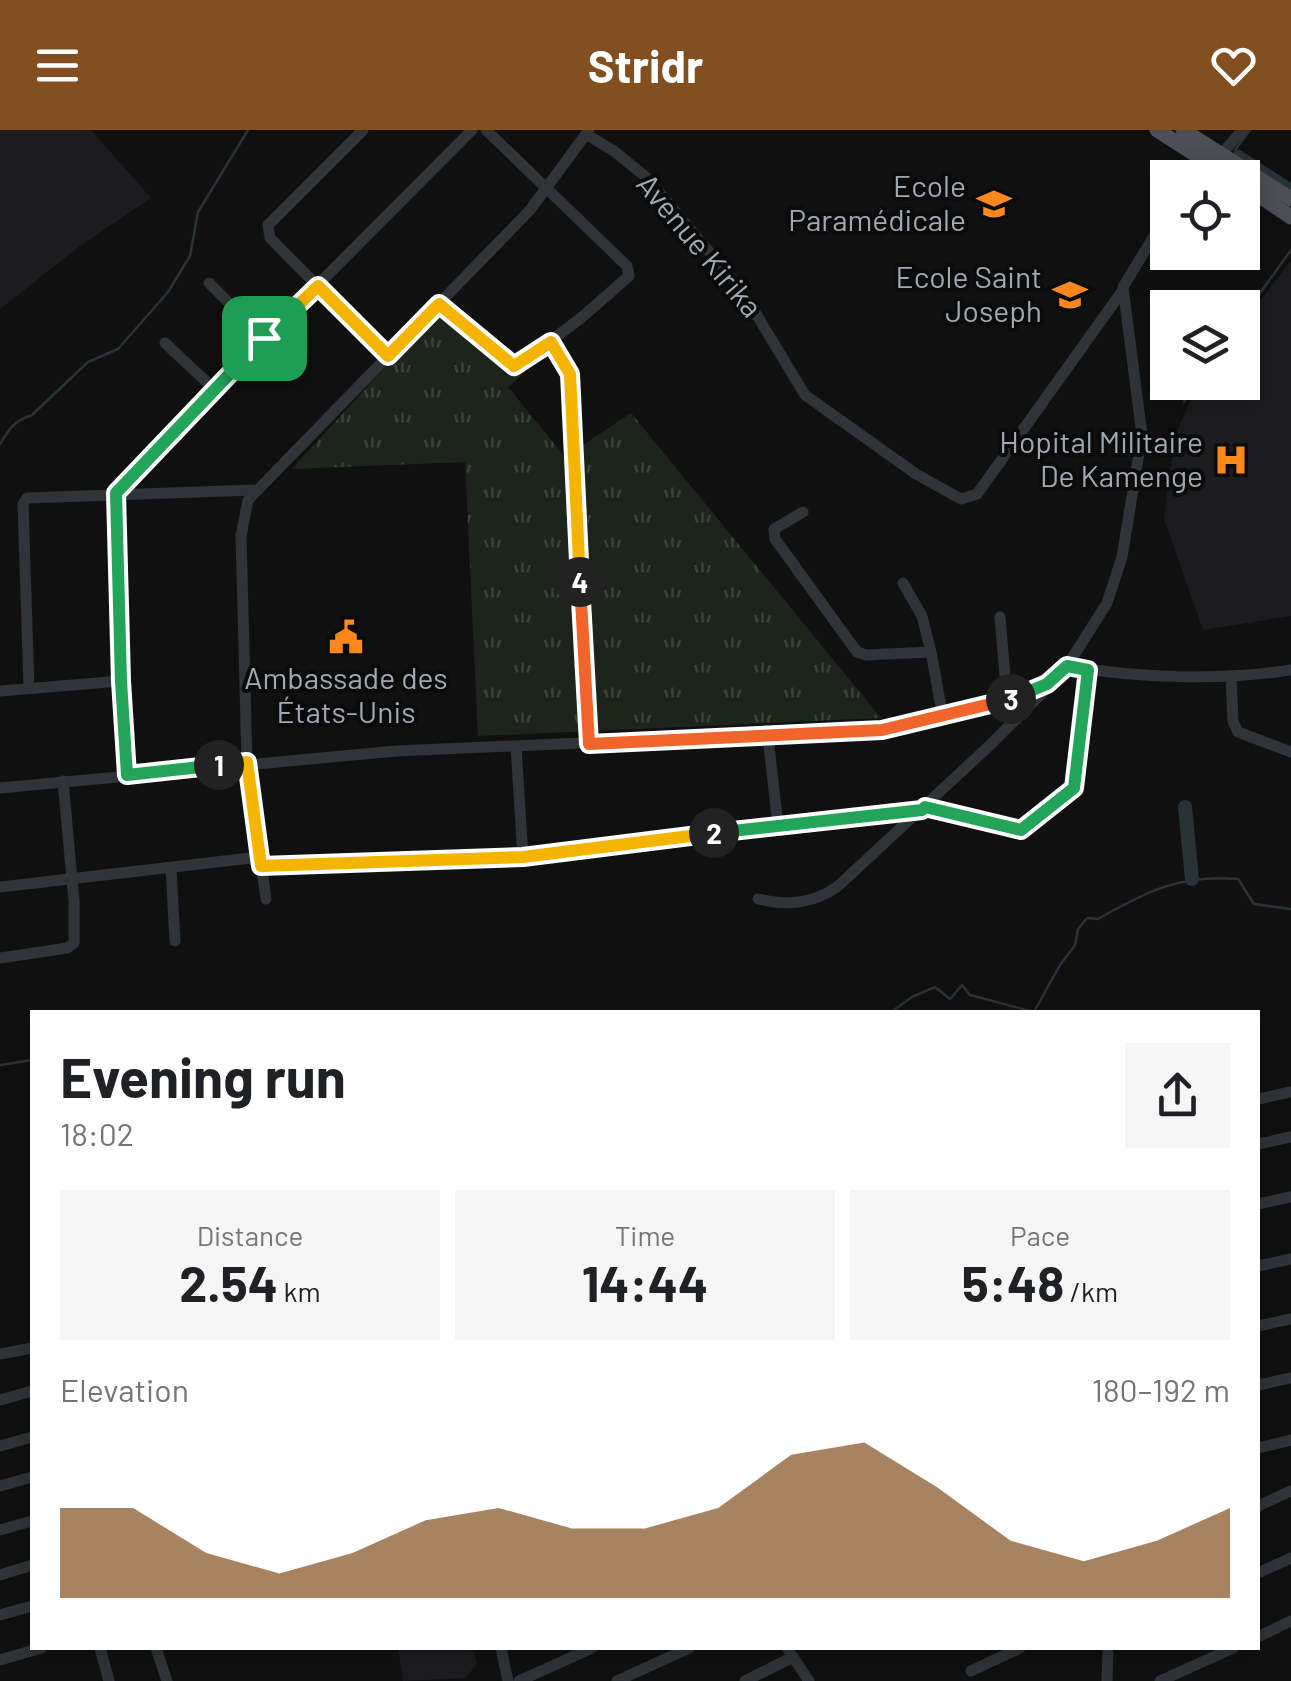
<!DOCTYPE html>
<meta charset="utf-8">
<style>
body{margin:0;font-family:Barlow,sans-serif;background:#f6f6f6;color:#202124;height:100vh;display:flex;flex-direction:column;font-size:38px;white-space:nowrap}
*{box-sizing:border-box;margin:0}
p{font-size:32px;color:#757577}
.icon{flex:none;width:55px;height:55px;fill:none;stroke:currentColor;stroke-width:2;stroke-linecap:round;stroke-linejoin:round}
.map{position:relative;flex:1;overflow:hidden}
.details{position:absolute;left:30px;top:880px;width:1230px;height:640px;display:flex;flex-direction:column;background:#fff;border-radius:0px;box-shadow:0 5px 25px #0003}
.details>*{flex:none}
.tools{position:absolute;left:1150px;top:30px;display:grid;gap:20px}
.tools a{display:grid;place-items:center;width:110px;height:110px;border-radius:0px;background:#fff;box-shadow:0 5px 25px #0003;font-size:50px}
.pin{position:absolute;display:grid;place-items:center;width:85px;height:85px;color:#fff;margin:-42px;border-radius:20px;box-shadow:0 5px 15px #0006}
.km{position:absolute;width:50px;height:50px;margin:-25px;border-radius:50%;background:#222;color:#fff;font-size:28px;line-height:50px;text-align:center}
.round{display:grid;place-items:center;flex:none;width:105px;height:105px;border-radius:0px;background:#f6f6f6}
.summary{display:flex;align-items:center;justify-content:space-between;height:170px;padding:0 30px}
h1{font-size:55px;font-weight:700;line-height:75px}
.stats{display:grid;grid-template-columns:repeat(3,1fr);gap:15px;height:170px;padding:10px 30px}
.stats div{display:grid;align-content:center;border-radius:0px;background:#f6f6f6;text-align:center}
.stats b{font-size:50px;font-weight:700}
.stats small{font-size:28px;font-weight:400}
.stats p{font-size:28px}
.chart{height:280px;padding:20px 30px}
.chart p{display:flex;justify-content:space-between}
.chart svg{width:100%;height:180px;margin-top:10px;fill:#844f20;opacity:.7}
header{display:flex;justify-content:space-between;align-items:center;height:130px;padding:0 30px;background:#844f20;color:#fff;font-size:45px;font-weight:700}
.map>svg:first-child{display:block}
.built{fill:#1c1c1e}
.grass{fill:url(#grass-tufts)}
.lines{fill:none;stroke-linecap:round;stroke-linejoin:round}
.stream{stroke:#283338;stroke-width:2.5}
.canal{stroke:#283338;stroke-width:9}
.river{stroke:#283338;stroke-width:14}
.minor{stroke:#303337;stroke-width:11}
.major{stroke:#4c5056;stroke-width:15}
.split-1-casing{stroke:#fff;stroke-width:20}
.split-2-casing{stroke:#fff;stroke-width:20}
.split-3-casing{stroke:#fff;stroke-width:20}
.split-4-casing{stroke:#fff;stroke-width:20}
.split-5-casing{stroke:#fff;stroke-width:20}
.split-1{stroke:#22a559;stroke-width:12}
.split-2{stroke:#f5b400;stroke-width:12}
.split-3{stroke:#22a559;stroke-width:12}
.split-4{stroke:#f0652b;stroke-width:12}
.split-5{stroke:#f5b400;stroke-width:12}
.labels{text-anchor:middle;stroke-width:8;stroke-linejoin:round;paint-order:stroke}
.poi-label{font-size:30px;fill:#a0a9b3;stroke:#0b0b0c;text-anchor:end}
.street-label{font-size:30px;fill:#a0a9b3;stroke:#0b0b0c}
</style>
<header><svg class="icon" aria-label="menu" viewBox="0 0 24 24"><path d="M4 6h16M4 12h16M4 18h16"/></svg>Stridr<svg class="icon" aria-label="heart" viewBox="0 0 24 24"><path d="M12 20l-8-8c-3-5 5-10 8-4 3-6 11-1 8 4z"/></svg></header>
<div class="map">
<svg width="1291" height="1551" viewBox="0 0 1291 1551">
<defs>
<pattern id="grass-tufts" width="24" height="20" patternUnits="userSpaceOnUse" patternTransform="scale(2.5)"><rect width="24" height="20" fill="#1c241c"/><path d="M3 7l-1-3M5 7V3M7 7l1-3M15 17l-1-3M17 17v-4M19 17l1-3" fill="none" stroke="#3a413b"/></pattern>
</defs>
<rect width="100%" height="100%" fill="#101011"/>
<g class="built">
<path d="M0 0H91L151 68 80 116 0 179Z"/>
<path d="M1291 131V486L1203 500 1164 389 1175 304 1200 253 1242 252 1243 192Z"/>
<path d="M398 1518H473L477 1533 466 1548 403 1551Z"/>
</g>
<path class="grass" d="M443 174 525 242 508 257 565 327 631 283 881 588 478 606 465 332 292 339Z"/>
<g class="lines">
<g class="stream">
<path d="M1235 20 1250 0"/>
<path d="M1242 188 1291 120"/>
<path d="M1184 272 1195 252"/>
<path d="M0 314C9 299 15 290 32 285L88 232 118 219 168 162 190 126 198 82 248 0"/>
<path d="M891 882 912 867 935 857 950 869 962 855 970 865 1034 882 1060 835 1075 815 1078 799 1087 788 1098 789C1147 761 1181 744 1238 749L1254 774 1291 779"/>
<path d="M0 935 32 930"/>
</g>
<path class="canal" d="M1238 24 1291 58"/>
<path class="river" d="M1185 677 1192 749"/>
<g class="minor">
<path d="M363 0 268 95 270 108 388 227"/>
<path d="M586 4 614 21 646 47 743 162 805 265 916 344 961 369 977 364 1123 160"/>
<path d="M1199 48 1243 0"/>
<path d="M209 153 264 208"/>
<path d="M439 174 507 233 516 237 581 188 629 146 627 136 486 0"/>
<path d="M551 212 566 234 570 247 589 614"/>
<path d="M165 213 214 259"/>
<path d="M803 382 774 399 775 409 857 522 866 525 931 522 943 588"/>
<path d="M903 453 922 486 931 522"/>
<path d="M1000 487 1007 570 1017 589"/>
<path d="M1067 536C1139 548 1219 551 1291 540"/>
<path d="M1231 546 1233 591 1238 602 1291 622"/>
<path d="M29 558 23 374 27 368 254 360"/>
<path d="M0 561 121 551"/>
<path d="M768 607 778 696"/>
<path d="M516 616 523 727"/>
<path d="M127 645 121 551 116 363 214 259 472 0"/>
<path d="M0 658 396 621 882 600 943 588 1041 558 1067 536 1107 473 1122 427 1142 305 1123 157 1168 83"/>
<path d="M925 677 1021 700 1073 660 1088 539"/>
<path d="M261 736 523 727 921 680"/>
<path d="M171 739 175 811"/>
<path d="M0 757 259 727"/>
<path d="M266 769 247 632 241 406 248 370 530 80 589 0"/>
<path d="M758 769C787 776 812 774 837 757L989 616 1047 558"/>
<path d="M0 828 67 818 74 813V771L63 651"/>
<path d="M1258 969 1291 962"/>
<path d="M1258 1014 1291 1007"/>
<path d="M1258 1074 1291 1067"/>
<path d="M1258 1136 1291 1129"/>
<path d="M1258 1196 1291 1189"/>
<path d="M0 1224 32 1218"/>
<path d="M1258 1255 1291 1248"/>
<path d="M0 1270 32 1261"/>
<path d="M0 1316 32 1307"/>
<path d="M1258 1318 1291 1310"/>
<path d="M0 1356 32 1347"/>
<path d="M1258 1376 1291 1361"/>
<path d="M0 1400 32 1391"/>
<path d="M1258 1443 1291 1428"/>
<path d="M0 1445 32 1435"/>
<path d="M0 1485 32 1476"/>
<path d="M1258 1507 1291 1491"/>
<path d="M100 1518 109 1551"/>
<path d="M156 1518 167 1551"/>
<path d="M501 1518 508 1551"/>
<path d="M787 1518 809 1551"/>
<path d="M0 1530 41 1518"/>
<path d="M971 1541 1020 1518"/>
<path d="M519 1551 592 1518"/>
<path d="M617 1551 689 1518"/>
<path d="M745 1551 793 1527"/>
<path d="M1107 1551 1108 1518"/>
<path d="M1160 1551 1233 1518"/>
</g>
<g class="major">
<path d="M1157 0 1232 48"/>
<path d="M1183 0 1291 69"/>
<path d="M1242 54 1291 87"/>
</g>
</g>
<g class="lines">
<g class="split-1-casing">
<path id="split-1" d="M219 635 127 645 121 551 116 363 264 208"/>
</g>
<g class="split-2-casing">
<path id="split-2" d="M219 635 247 632 261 736 523 727 714 703"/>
</g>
<g class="split-3-casing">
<path id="split-3" d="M714 703 922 680 925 677 1021 700 1074 658 1088 540 1067 536 1047 554 1011 569"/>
</g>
<g class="split-4-casing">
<path id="split-4" d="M580 452 589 614 882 600 1011 569"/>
</g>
<g class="split-5-casing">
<path id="split-5" d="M264 208 318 156 388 226 439 174 514 236 551 212 570 244 580 452"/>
</g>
<use href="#split-1" class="split-1"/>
<use href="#split-2" class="split-2"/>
<use href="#split-3" class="split-3"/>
<use href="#split-4" class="split-4"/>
<use href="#split-5" class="split-5"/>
</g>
<defs>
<g id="university-bare" transform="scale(2.7)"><path d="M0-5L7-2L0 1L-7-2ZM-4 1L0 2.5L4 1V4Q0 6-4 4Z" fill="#fe881b" stroke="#0b0b0c" stroke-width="2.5" paint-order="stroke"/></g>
<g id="school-bare" transform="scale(2.7)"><path d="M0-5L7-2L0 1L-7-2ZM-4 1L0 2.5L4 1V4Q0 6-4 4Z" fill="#fe881b" stroke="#0b0b0c" stroke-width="2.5" paint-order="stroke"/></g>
<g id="hospital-bare" transform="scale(2.7)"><path d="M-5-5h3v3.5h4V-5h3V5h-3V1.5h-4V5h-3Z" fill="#fe881b" stroke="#0b0b0c" stroke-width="2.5" paint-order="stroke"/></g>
<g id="civic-bare" transform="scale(2.7)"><path d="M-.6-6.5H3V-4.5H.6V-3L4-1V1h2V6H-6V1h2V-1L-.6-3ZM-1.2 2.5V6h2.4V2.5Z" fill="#fe881b" stroke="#0b0b0c" stroke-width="2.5" paint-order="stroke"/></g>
</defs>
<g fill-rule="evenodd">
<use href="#university-bare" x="994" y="74"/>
<use href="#school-bare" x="1070" y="165"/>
<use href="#hospital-bare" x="1231" y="330"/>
<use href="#civic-bare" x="346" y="507"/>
</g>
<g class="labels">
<g class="poi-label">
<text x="966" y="67">Ecole<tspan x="966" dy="34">Paramédicale</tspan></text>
<text x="1042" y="158">Ecole Saint<tspan x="1042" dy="34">Joseph</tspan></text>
<text x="1203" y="323">Hopital Militaire<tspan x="1203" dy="34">De Kamenge</tspan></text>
<text x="346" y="559" text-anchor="middle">Ambassade des<tspan x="346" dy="34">États-Unis</tspan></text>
</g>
<g class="street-label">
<text transform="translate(699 116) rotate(50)" y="10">Avenue Kirika</text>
</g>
</g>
</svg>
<div class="tools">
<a><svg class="icon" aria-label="locate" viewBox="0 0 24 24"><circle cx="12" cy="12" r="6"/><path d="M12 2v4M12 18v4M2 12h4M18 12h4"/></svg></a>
<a><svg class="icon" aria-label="layers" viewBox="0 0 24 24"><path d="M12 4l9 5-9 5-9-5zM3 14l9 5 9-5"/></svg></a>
</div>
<div class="pin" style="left:264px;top:208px;background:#1e9e55"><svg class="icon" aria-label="arrive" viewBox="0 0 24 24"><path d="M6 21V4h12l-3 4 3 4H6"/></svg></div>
<b class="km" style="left:219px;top:635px">1</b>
<b class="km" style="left:714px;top:703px">2</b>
<b class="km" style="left:1011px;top:569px">3</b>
<b class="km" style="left:580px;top:452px">4</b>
<section class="details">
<div class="summary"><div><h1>Evening run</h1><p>18:02</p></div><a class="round"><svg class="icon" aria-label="share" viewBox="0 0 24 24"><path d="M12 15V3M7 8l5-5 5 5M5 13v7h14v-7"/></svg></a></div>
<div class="stats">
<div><p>Distance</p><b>2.54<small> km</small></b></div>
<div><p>Time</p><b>14:44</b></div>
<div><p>Pace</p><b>5:48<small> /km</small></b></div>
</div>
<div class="chart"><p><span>Elevation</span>180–192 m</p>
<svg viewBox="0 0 160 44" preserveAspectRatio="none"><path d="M0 44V22L10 22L20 33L30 38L40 33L50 25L60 22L70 27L80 27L90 22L100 9L110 6L120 17L130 30L140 35L150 30L160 22V44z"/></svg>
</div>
</section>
</div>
